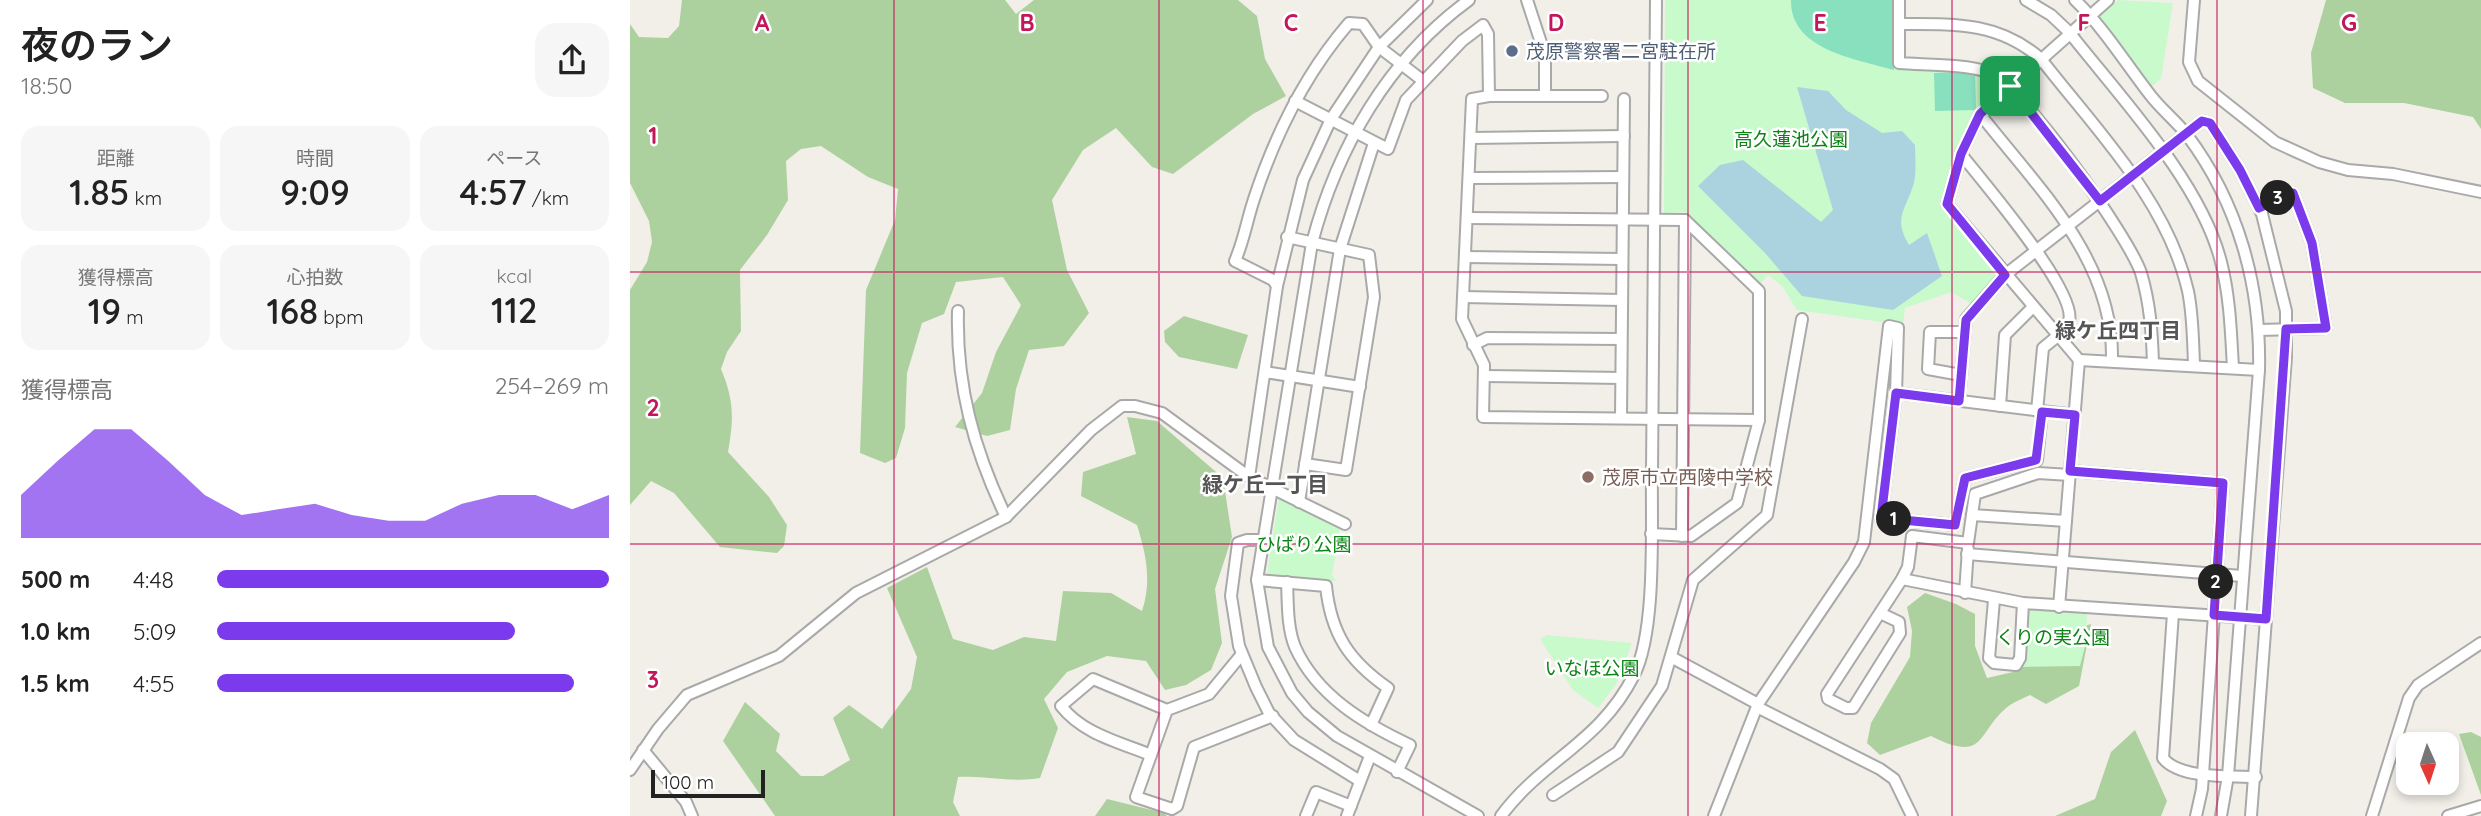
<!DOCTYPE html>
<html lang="ja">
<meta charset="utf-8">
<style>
body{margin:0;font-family:Quicksand,"Noto Sans JP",sans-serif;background:#f6f6f6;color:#222;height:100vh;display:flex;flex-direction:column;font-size:26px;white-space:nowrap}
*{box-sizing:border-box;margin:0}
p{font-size:23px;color:#767676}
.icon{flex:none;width:38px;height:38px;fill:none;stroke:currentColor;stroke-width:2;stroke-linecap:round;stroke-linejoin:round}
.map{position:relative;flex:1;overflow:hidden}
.details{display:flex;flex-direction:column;background:#fff;width:630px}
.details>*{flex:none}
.needle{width:46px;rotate:177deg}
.fabs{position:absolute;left:1766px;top:732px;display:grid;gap:14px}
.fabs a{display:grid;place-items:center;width:63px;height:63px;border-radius:14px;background:#fff;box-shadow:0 4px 10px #0003;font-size:35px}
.scale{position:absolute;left:21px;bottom:18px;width:114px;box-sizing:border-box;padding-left:7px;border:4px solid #222;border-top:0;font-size:19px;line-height:24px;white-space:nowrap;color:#222;-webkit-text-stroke:5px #fff;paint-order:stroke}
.pin{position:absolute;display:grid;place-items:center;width:60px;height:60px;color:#fff;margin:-30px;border-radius:14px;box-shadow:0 4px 10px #0006}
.km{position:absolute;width:35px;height:35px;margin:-18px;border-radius:50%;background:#222;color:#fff;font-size:19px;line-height:35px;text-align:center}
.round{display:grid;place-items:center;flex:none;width:74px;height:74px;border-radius:21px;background:#f6f6f6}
.headline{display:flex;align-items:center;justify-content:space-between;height:119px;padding:0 21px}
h1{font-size:38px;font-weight:600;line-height:52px}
.metrics{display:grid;grid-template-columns:repeat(3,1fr);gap:10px;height:119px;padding:7px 21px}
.metrics div{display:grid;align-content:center;border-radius:18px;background:#f6f6f6;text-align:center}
.metrics b{font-size:35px;font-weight:600}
.metrics small{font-size:19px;font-weight:400}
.metrics p{font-size:19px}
.chart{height:196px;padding:14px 21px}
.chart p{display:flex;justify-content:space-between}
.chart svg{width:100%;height:126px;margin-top:7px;fill:#7c3aed;opacity:.7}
ul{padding:0 21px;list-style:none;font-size:23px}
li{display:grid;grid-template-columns:112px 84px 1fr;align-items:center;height:52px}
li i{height:18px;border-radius:9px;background:#7c3aed}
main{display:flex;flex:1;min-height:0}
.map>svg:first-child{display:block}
.forest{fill:#add19e}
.park{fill:#c8facc}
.pitch{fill:#88e0be}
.water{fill:#aad3df}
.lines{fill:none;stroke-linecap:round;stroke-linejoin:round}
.minor-casing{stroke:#a9a9a9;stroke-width:14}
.minor{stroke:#fff;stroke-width:10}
.route-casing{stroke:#fff;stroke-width:14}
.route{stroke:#7c3aed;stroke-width:9}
.grid{fill:none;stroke:#c2185b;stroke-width:2;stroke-opacity:0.55}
.service-dot{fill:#5c6f8a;stroke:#fff;stroke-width:2.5}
.education-dot{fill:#8d6e63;stroke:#fff;stroke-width:2.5}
.labels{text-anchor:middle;stroke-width:5;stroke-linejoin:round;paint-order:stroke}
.service-label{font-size:19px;fill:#4e5e75;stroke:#fff;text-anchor:start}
.park-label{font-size:19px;fill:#0c8416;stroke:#fff}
.education-label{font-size:19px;fill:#785e54;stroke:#fff;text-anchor:start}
.neighbourhood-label{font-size:21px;font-weight:bold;fill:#555;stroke:#fff}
.grid-label{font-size:23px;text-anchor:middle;font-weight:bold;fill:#c2185b;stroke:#fff;stroke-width:5;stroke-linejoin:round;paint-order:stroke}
</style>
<main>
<section class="details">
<div class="headline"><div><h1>夜のラン</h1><p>18:50</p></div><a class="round"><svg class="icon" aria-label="share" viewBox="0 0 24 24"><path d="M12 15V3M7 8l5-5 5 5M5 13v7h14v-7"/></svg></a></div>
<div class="metrics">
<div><p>距離</p><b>1.85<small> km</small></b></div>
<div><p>時間</p><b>9:09</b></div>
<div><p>ペース</p><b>4:57<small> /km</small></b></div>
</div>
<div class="metrics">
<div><p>獲得標高</p><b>19<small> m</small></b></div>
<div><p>心拍数</p><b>168<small> bpm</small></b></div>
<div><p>kcal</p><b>112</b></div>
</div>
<div class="chart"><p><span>獲得標高</span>254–269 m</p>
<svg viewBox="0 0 160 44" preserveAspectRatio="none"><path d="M0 44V29L10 17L20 6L30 6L40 17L50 29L60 36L70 34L80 32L90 36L100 38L110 38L120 32L130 29L140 29L150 34L160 29V44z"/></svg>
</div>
<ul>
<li><b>500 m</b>4:48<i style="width:100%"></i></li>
<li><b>1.0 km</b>5:09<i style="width:76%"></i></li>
<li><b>1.5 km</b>4:55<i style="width:91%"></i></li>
</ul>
</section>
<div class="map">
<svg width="1851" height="816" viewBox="0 0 1851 816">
<rect width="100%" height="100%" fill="#f2efe9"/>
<g class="forest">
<path d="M52 0H375L386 14 404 0H608L627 16 635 59 656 96 623 114 543 174 522 167 486 128 453 150 422 200 437 270 459 313 434 346 399 350 386 389 380 430 357 436 325 427 352 393 366 352 391 305 373 277 326 282 314 314 292 323 277 373 275 428 266 458 255 463 230 453 236 290 265 220 268 189 238 177 191 146 171 149 156 161 158 200 137 235 110 270 111 331 97 352 91 369C104 400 104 418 98 452L139 497 157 525 154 546 147 553 90 547 44 493 21 481 0 505V290L17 262 22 242 19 221 0 183V24L9 37 38 38 49 26Z"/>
<path d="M1696 0H1851V129L1843 117 1774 103H1715L1683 88 1681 53Z"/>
<path d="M554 316 618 335 607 369 549 357 535 342 534 331Z"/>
<path d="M497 417 527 421 593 478 602 537 585 589 592 643 581 670 556 685 535 690 516 661 477 656 437 672 414 699 428 728 410 778C381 783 356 775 328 777L323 802 330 816H145L93 741 115 702 150 734 146 751 171 776H193L220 760 203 718 219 705 252 729 281 689 287 657 257 588 297 567 323 639 363 650 394 637 426 641 433 591 481 593 512 611C522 581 516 554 507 525L451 496 453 472 506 454Z"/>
<path d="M1295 593 1326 604 1345 614V646L1357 678 1383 672 1411 658 1430 634 1461 624 1449 686 1416 704 1400 695C1394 698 1386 701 1380 705 1346 730 1358 765 1301 736L1250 755 1237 743 1241 723 1280 657 1282 631 1277 607Z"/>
<path d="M1505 730 1537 801 1531 816H1425L1465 799 1481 752Z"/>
<path d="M1841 732 1851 737V795L1829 734Z"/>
<path d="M477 799 534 813 537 816H465Z"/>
</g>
<g class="park">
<path d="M1035 0H1266V70C1297 71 1351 62 1373 87L1345 112 1325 154 1312 204 1367 273V278L1342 304 1321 292 1275 308 1273 325 1167 310 1152 286 1138 275 1131 283 1054 212 1034 213Z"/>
<path d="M1488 0 1543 3 1531 79 1522 86 1469 16Z"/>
<path d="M649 497 710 527 702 575 706 581 640 576 637 574Z"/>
<path d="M1397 606 1457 610 1456 643 1450 666 1388 667Z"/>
<path d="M917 635 1002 643 987 683 968 708 943 690 910 639Z"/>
</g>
<g class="pitch">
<path d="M1161 0H1264V70C1226 59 1160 50 1161 0Z"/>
<path d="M1345 72 1346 110 1305 111 1304 73Z"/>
</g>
<path class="water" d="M1167 87 1198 91 1216 110 1252 133 1272 131 1285 145C1285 158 1287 174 1283 186 1275 211 1263 218 1279 245L1297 233 1312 276 1263 310 1172 296 1135 253 1068 186 1090 165 1113 160 1191 222 1203 210Z"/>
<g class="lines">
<g class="minor-casing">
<g id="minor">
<path d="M839 0C758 59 707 148 682 243L627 580 638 647 662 693 678 712 707 736 848 816"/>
<path d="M897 0 915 55V96"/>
<path d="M1269 0V63C1295 65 1335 64 1358 72 1391 84 1499 237 1511 273 1520 303 1522 332 1523 363"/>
<path d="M1396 0 1421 15 1439 32C1490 97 1571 182 1591 262 1600 297 1601 333 1603 368"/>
<path d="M1445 0C1474 28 1496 64 1521 96 1532 110 1546 121 1557 135 1608 203 1631 285 1629 370L1598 776 1591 816"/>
<path d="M1564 0 1559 62 1568 81 1645 142 1689 162 1718 170 1763 174 1851 192"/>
<path d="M1269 24C1322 24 1368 21 1411 59 1466 130 1537 200 1558 291 1563 315 1563 341 1564 365"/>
<path d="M972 96H859L842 99 832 319 854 365 853 417 1129 420"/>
<path d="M665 101 758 149 776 100 832 41 853 25 858 34 859 96"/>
<path d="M1350 114C1408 188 1484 260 1482 360"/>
<path d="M841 138 994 136"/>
<path d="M1331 154C1352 181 1448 292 1439 321 1436 331 1421 341 1413 348L1407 411"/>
<path d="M839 178 993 177"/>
<path d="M1629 208 1663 193 1682 243 1696 328 1629 330"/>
<path d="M838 218 1055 220 1129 291V420L1107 503 1061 536 1021 534"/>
<path d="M657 237 739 255 744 297 716 470 675 464"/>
<path d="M835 257 992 259"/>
<path d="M647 286 673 180 701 119 749 47 792 80"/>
<path d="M833 297 992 300"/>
<path d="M328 311C326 386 344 450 376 517"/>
<path d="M843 345 857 338 991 339"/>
<path d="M1449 360 1629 370"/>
<path d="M635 372 730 387"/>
<path d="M1331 375 1298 369 1300 332H1334"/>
<path d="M854 376 991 378"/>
<path d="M1266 393 1251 518 1325 525 1335 478 1407 460 1412 412"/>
<path d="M1329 401 1336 319 1375 275 1572 121 1580 123 1610 170 1632 214 1656 311V357L1636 619"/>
<path d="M1370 406 1375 335 1403 307"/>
<path d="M991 418 994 99"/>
<path d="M1440 471 1593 483 1572 789 1566 816"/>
<path d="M619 477 647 286 643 280 605 261C614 240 617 220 624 199 645 135 675 74 719 23L733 24 749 47 797 0"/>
<path d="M669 502 710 249 744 143"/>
<path d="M1342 515 1436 521"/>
<path d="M1052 536 1055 220"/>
<path d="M634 540H617L608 543 601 596 609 646 626 687 639 713 664 740 730 781"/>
<path d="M1337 554 1612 576"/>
<path d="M1272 579 1393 603 1636 619 1621 816"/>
<path d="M627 580 696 586C701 634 719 661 758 688L741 725"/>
<path d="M657 582C658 604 657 627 665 647 687 696 735 724 780 745L767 772"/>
<path d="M1335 593 1338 549"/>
<path d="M1364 600 1359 658 1364 663 1386 665 1390 658 1393 603"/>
<path d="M1429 607 1449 360 1317 204 1331 154 1350 114 1478 0"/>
<path d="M1250 613 1269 622 1270 633 1223 708H1216L1198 699 1197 694 1272 579 1278 567 1282 536 1338 543 1345 494 1408 473 1440 475"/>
<path d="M1543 613 1533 758C1549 779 1601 776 1626 777"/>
<path d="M612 654 579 694 537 710 506 797 542 809 547 806 564 747 643 716"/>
<path d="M1041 657 1128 704"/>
<path d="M1127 707 1250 769 1264 779 1282 816"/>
<path d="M13 750 56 802 62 816"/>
<path d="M521 755C489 742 453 734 431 706L463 679 537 710"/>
<path d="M0 770 28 729 57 695 149 656 226 593 376 517 461 430 492 406H505L532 413 619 477 715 524"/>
<path d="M923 795 988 752 1032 686 1063 580 1137 515 1172 319"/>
<path d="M676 816 686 792 721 806"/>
<path d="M717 816 740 756"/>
<path d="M871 816C912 760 970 743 1004 675 1027 630 1021 523 1022 471 1024 314 1025 157 1026 0"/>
<path d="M1084 816 1128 704 1224 562 1234 542 1259 326 1268 328 1266 393 1445 415"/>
<path d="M1742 816 1779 698 1788 685 1851 643"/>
<path d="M1818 816 1851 806"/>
</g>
</g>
<use href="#minor" class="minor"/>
</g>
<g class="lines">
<g class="route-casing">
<path id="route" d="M1380 86 1470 201 1572 121 1580 123 1610 170 1629 208 1663 193 1682 243 1696 328 1656 329 1636 619 1584 615 1593 483 1440 471 1445 415 1412 412 1406 460 1335 478 1325 525 1251 518 1266 393 1329 401 1336 320 1375 275 1317 204 1331 154 1350 114Z"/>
</g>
<use href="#route" class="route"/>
</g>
<path class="grid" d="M264 0V816M529 0V816M793 0V816M1058 0V816M1322 0V816M1587 0V816M0 272H1851M0 544H1851"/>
<circle class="service-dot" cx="882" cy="51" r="7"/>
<circle class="education-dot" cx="958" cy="477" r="7"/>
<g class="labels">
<g class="service-label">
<text x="896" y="58">茂原警察署二宮駐在所</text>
</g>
<g class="park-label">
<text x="1161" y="146">高久蓮池公園</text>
<text x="674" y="551">ひばり公園</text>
<text x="1423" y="644">くりの実公園</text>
<text x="962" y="675">いなほ公園</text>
</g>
<g class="education-label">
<text x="972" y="484">茂原市立西陵中学校</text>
</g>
<g class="neighbourhood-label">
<text x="1488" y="338">緑ケ丘四丁目</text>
<text x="635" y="492">緑ケ丘一丁目</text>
</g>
</g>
<g class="grid-label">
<text x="132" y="31">A</text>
<text x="397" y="31">B</text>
<text x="661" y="31">C</text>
<text x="926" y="31">D</text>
<text x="1190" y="31">E</text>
<text x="1454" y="31">F</text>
<text x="1719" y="31">G</text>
<text x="23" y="144">1</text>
<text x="23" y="416">2</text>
<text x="23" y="688">3</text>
</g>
</svg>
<div class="fabs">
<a><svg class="needle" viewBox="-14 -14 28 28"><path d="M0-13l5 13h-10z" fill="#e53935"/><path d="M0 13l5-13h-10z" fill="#767676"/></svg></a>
</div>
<div class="scale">100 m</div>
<div class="pin" style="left:1380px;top:86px;background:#1e9e55"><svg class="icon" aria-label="arrive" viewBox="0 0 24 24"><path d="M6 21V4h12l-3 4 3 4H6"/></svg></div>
<b class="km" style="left:1264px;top:519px">1</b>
<b class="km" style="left:1586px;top:582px">2</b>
<b class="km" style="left:1648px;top:198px">3</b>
</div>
</main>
